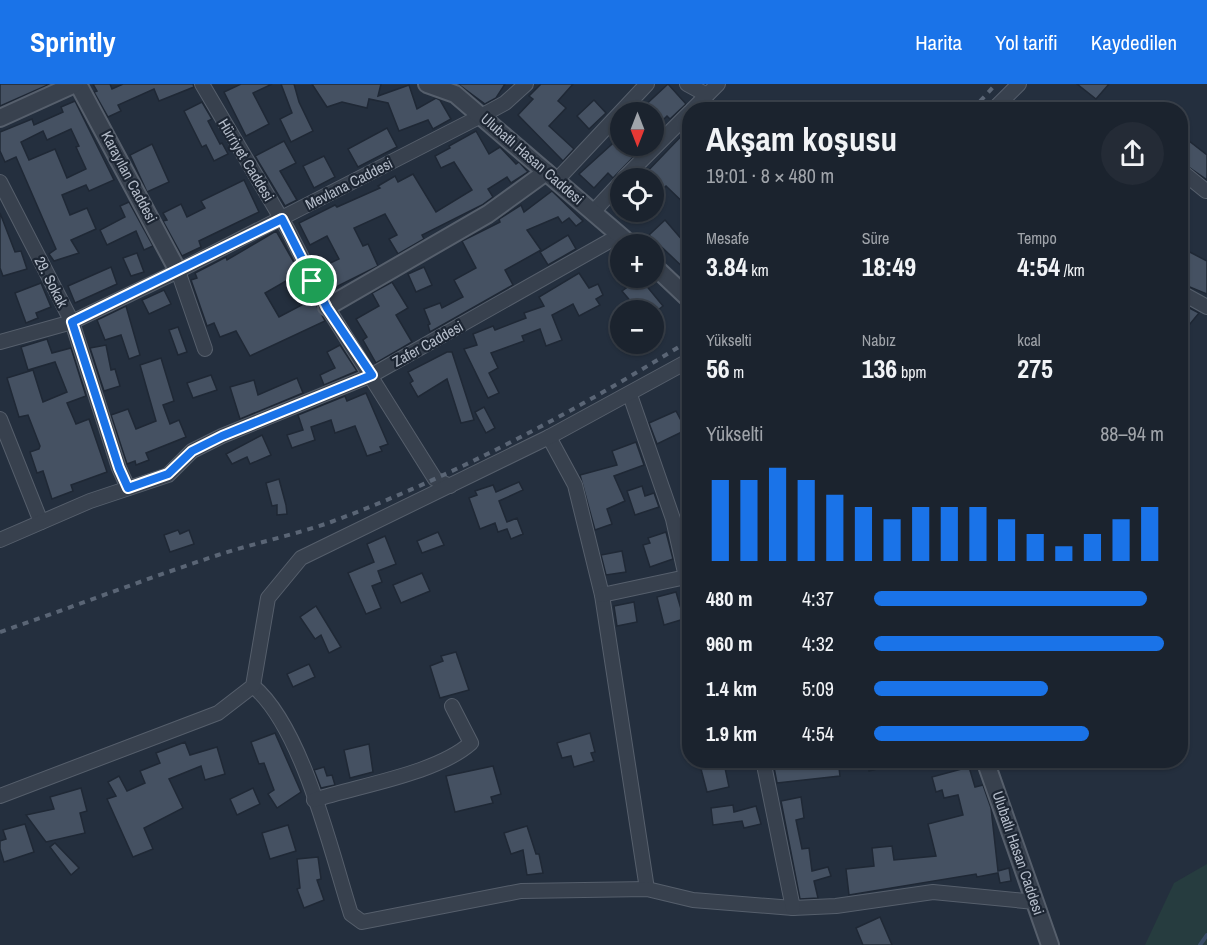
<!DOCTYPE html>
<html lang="tr">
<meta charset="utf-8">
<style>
body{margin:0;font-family:"Archivo Narrow",sans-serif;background:#242b36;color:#f1f3f6;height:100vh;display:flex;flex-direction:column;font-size:22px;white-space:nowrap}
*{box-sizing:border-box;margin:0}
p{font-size:20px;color:#a0a4aa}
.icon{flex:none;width:33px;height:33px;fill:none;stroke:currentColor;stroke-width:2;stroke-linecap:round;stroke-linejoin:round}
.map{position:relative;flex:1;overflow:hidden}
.details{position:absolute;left:682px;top:18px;width:506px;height:666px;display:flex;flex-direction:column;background:#1b232e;border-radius:24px;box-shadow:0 2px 4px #0004,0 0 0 2px #39404a}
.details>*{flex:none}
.needle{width:39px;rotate:180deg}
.controls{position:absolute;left:610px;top:18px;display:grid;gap:12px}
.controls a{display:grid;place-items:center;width:54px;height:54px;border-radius:50%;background:#1b232e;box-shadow:0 2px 4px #0004,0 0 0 2px #39404a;font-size:30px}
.pin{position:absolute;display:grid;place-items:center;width:51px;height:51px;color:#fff;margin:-26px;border:3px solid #fff;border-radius:50%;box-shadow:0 2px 6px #0007}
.round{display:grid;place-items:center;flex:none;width:63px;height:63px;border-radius:32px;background:#242b36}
.summary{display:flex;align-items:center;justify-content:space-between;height:102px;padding:0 24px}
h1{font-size:33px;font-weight:700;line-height:45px}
.metrics{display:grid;grid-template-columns:repeat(3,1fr);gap:9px;height:102px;padding:6px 24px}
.metrics div{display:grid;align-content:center}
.metrics b{font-size:26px;font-weight:700}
.metrics small{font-size:16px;font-weight:400}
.metrics p{font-size:16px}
.chart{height:168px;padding:12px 24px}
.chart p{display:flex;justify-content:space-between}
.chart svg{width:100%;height:108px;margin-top:6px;stroke:#1a73e8;stroke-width:6}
ul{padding:0 24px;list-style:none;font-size:20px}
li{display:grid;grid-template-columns:96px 72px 1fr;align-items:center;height:45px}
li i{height:15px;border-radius:8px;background:#1a73e8}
header{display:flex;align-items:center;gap:36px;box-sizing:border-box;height:84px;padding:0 30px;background:#1a73e8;color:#fff}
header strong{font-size:28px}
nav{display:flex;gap:33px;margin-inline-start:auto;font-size:21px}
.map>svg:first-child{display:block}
.green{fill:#263c3f}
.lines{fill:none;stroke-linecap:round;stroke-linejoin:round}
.stream{stroke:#394c67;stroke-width:4}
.building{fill:#455162;stroke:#1f2835;stroke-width:1.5;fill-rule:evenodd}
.minor-casing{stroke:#565f6c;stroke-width:16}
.tertiary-casing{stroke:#565f6c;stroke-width:20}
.minor{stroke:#38414e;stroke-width:14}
.tertiary{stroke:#38414e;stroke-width:16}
.rail{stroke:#5a6575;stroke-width:4;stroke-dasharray:6 6;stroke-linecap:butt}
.route-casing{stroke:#fff;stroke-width:12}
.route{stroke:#1a73e8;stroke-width:8}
.labels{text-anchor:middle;stroke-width:4.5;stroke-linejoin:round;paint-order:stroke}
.street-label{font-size:15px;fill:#b4bcc9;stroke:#1d2633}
</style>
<header>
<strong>Sprintly</strong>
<nav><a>Harita</a><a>Yol tarifi</a><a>Kaydedilen</a></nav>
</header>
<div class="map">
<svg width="1207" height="861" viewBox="0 0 1207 861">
<rect width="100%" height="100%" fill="#242f3e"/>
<path class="green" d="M1207 780V861H1145L1174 799Z"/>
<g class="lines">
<path class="stream" d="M1200 861 1207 851"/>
</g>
<g class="building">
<path d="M0 0H50L0 22Z"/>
<path d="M93 0H110L112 5 123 0H193L194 3 159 17 154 5 118 21 121 27 108 33 94 8 97 7Z"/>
<path d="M241 0H272L253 9 269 40 246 52 224 8Z"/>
<path d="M281 0H294L299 18 313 47 291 58 280 35 292 29Z"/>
<path d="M312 0H381L378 12 409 1 417 25 436 14 440 16 451 35 433 45 428 36 399 47 388 19 369 15 367 24 342 18 327 23Z"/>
<path d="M458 0H505L496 14 485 20Z"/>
<path d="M541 0H573L558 17 566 24 549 42 574 65 563 77 518 31 533 15 529 12Z"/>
<path d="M668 0 686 20 670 35 667 32 654 45V28H638Z"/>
<path d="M1077 0H1109L1096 15Z"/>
<path d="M594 16 606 29 589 45 577 32Z"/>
<path d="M75 17 114 96 89 107 86 101 62 111 70 131 87 124 96 145 71 156 79 169 54 177 49 170 56 165 16 73 5 78 0 67V48L32 35 34 41 63 28 61 23ZM71 45 79 62 76 63 86 85 67 94 55 65 29 76 21 58 43 47 47 56Z"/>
<path d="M202 18 212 35 208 37 220 60 222 59 228 70 214 77 206 61 202 63 184 27Z"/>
<path d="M690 43V125L666 102 654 113V94H641Z"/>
<path d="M387 44 397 63 358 83 348 65Z"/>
<path d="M476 47 489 70 500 63 516 80 519 78 528 88 511 99 507 93 488 105 493 113 482 121 422 151 424 155 398 170 389 155 397 151 385 130 354 144 363 162 368 160 378 182 336 203 326 181 339 175 327 152 310 161 299 139 335 121 337 123 380 104 378 102 395 92 398 98 413 90 436 128 472 106 454 78 441 84 435 72 450 64 449 62Z"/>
<path d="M1180 50 1207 71V96L1180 77Z"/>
<path d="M621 52V62H644L613 94 608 89 594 104 579 90Z"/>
<path d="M284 57 296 79 280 87 297 116 285 122 255 72Z"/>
<path d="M152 60 169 98 147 108 130 71Z"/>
<path d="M324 72 335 93 314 104 303 82Z"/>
<path d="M244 96 259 128 199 157 201 163 182 172 163 137 167 136 163 129 181 120 187 133 205 124 201 117Z"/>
<path d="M552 107 583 137 576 142 569 134 562 139 558 133 527 146 541 166 505 186 513 201 430 248 428 241 430 240 424 225 440 219 442 224 463 213 454 196 476 184 462 157 500 138 499 135 521 121 524 128Z"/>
<path d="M129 118 153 162 144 166 136 147 107 161 100 146 125 133 120 122Z"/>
<path d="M0 129 15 168 21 167 27 185 3 192 0 184Z"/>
<path d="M665 136 690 165V190L649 151Z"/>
<path d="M276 147 300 189 265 209 279 233 313 215 325 237 250 272 236 247 220 253 214 239 207 242 191 196 197 194 195 189 226 173 227 176Z"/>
<path d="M568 151 576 165 548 181 540 168Z"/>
<path d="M1180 163 1207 177V210L1180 199Z"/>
<path d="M137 169 144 188 131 192 123 174Z"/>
<path d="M111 183 117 200 75 219 68 202Z"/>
<path d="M424 183 432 201 416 208 408 190Z"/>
<path d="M579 189 589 204 598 200 603 211 596 215 600 221 579 232 573 220 552 231 562 256 546 262 540 245 522 252 524 257 491 269 498 284 489 289 499 309 488 314 464 265 477 261 473 250 493 242 495 246 526 234 524 229 544 222 539 213Z"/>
<path d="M618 194H640L663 222 658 226H648L644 222 638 226 622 207 626 204Z"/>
<path d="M392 198 408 224 396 231 412 258 376 279 363 256 367 253 356 235 379 222 372 209Z"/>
<path d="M41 199 51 223 36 229 38 234 26 239 15 209Z"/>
<path d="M164 206 171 220 149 230 142 216Z"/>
<path d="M1180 219 1199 229 1180 252Z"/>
<path d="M126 222 140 271 129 275 121 251 105 256 97 236Z"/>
<path d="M178 243 187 268 178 271 169 246Z"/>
<path d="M47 255 52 269 71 264 86 312 67 319 76 340 89 335 107 388 71 401 73 407 52 415 43 387 37 389 30 368 39 365 40 362 28 331 19 333 7 294 33 286 43 318 67 308 55 278 28 286 21 263Z"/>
<path d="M106 261 111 286 115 285 120 302 104 307 90 264Z"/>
<path d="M340 261 357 287 324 301 320 291 335 284 327 268Z"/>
<path d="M447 268H452L474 336 461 339 447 295 418 313 410 299 413 297 408 288Z"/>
<path d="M161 274 174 317 163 321 170 340 179 336 186 353 146 369 149 376 136 381 135 377 127 380 111 331 128 325 136 345 156 337 140 281Z"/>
<path d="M211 291 217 306 193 314 187 299Z"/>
<path d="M297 294 303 309 240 335 230 303 254 296 258 311Z"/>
<path d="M366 309 388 360 380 363 382 367 367 372 355 342 335 349 331 336 311 343 315 356 292 364 287 351 303 346 298 331 345 312 347 317Z"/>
<path d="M484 323 495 344 486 349 475 328Z"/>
<path d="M676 327 686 346 657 360 649 339Z"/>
<path d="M262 351 271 371 250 380 247 373 232 380 226 370Z"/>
<path d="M636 358 644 381 614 392 625 417 607 425 612 440 595 446 580 391 617 381 612 367Z"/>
<path d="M279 395 286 421 287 430 277 431V421L272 422 266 399Z"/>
<path d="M519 398 523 406 499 417 507 438 517 434 523 450 511 455 507 445 498 448 495 439 480 445 469 414 477 411 475 407 493 401 496 408Z"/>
<path d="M642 402 645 412 654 409 659 423 635 431 627 407Z"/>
<path d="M178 446 180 450 189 446 194 460 170 468 164 451Z"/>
<path d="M438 448 444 461 422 469 417 457Z"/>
<path d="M666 448 673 475 650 483 643 461 650 459 648 454Z"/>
<path d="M385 452 396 480 378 487 382 498 372 502 381 524 366 530 348 489 374 478 367 460Z"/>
<path d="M622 467 626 488 606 491 601 471Z"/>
<path d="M422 489 430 507 401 519 393 501Z"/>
<path d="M676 508 684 535 664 541 657 513Z"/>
<path d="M634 518 637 538 617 542 614 522Z"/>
<path d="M316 522 341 563 329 569 321 551 315 555 300 533Z"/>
<path d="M456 568 469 606 440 614 430 582 443 577 441 572Z"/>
<path d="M309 580 315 593 293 603 287 590Z"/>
<path d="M275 649 301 708 277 724 268 710 274 706 264 679 259 680 251 658Z"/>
<path d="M590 649 595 668 591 669 594 677 574 683 571 672 562 674 557 659Z"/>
<path d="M185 658 190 671 217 663 225 690 205 696 201 682 169 695 183 724 144 744 153 765 133 773 107 715 116 712 108 698 119 692 127 707 145 699 140 687 160 679 156 669Z"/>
<path d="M369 660 373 688 350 694 344 666Z"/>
<path d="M786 676H838L840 692 777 699 773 678Z"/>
<path d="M867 676H898V680L869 687Z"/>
<path d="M724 679 729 703 707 708 701 685Z"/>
<path d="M493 682 501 710 491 713 493 719 455 728 446 692Z"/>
<path d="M324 683 327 692 332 691 335 701 321 704 314 686Z"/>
<path d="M969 683 975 703 983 701 991 724 998 787 1009 784 1011 797 1000 799 998 789 977 793 976 790 849 811 846 785 874 782 872 764 892 762 894 776 936 772 928 740 963 731 958 711 944 714 942 706 936 708 932 693Z"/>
<path d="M81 704 87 727 80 729 85 749 46 758 26 731 54 725 50 713Z"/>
<path d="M253 704 260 720 237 731 230 715Z"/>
<path d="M801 713 804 734 796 736 802 765 809 764 812 787 828 783 831 792 814 797 818 814 800 815 781 717Z"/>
<path d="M733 721 734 728 756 722 761 740 744 744 742 737 713 741 711 724Z"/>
<path d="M25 740 34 768 4 778 0 765V757L6 755 3 746Z"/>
<path d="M288 741 296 767 270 775 262 749Z"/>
<path d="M527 742 536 770H539L543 789 527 791 523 766 511 770 504 749Z"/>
<path d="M55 759 79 784 71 791 50 763Z"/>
<path d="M318 773 321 795 317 796 324 816 304 824 297 805 300 804 297 775Z"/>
<path d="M880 833 892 861H863L856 844Z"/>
</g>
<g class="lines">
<g class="minor-casing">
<g id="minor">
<path d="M202 0 288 146 327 223 435 395 450 402"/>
<path d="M687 0 707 11"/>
<path d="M692 26 718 0"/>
<path d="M993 26 1019 0"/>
<path d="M1180 86 1206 107"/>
<path d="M624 94 690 28"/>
<path d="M556 97 647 0"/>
<path d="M0 98 72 238 119 384 128 404"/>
<path d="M593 128 621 98"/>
<path d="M178 187 205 265"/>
<path d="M1180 208 1207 223"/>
<path d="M0 258 72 238 178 187 481 32 505 19 526 0"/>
<path d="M0 335 41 438"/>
<path d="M549 353 575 401 602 511 647 805"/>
<path d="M0 456 90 417 168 391 192 367 222 352 372 291 620 151"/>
<path d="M602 511 686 493 673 435 630 311"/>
<path d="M253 602C303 644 331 768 351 830L362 838 521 807 647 805 693 816 793 824 836 822 933 808 1035 818"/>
<path d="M763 676 793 824"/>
<path d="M0 712 218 629 253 602 268 514 301 474 549 353 690 276"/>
<path d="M314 716C360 701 436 690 471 659L452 622"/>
</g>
</g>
<g class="tertiary-casing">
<g id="tertiary">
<path d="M78 0 178 187"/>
<path d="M427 0 455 10 630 160"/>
<path d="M0 34 75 0"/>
<path d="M654 182 690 216"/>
<path d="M327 223 488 130 546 88"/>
<path d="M985 676 1050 861"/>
</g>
</g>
<use href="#minor" class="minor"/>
<use href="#tertiary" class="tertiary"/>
<g class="rail">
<path d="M972 26 996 0"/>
<path d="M0 548C73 523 145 495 218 471 255 459 294 451 331 438 457 391 576 327 690 256"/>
</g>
</g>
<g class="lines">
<g class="route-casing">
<path id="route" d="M282 135 327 224 372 291 222 352 192 367 168 390 128 404 119 384 72 238Z"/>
</g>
<use href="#route" class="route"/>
</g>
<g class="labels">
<g class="street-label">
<text transform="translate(532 75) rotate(41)" y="5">Ulubatlı Hasan Caddesi</text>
<text transform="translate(246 76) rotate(59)" y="5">Hürriyet Caddesi</text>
<text transform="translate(129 93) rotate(62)" y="5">Karayılan Caddesi</text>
<text transform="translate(349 100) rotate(-27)" y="5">Mevlana Caddesi</text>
<text transform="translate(51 198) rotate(63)" y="5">29. Sokak</text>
<text transform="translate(428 260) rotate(-29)" y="5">Zafer Caddesi</text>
<text transform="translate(1018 769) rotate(71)" y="5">Ulubatlı Hasan Caddesi</text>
</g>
</g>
</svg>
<div class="controls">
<a><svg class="needle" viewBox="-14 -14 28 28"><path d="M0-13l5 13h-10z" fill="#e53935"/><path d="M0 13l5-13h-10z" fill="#a0a4aa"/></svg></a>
<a><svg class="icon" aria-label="locate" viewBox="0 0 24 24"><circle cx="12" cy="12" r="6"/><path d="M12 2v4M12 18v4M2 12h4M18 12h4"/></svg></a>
<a>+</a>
<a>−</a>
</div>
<div class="pin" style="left:312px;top:197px;background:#1e9e55"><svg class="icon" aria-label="arrive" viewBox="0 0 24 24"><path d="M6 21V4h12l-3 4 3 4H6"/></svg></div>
<section class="details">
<div class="summary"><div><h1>Akşam koşusu</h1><p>19:01 · 8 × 480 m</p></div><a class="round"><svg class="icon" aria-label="share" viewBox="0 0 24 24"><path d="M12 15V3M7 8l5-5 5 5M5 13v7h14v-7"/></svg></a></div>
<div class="metrics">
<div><p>Mesafe</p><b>3.84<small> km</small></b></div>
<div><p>Süre</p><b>18:49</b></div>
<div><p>Tempo</p><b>4:54<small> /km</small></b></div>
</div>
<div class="metrics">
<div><p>Yükselti</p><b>56<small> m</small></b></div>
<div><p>Nabız</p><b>136<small> bpm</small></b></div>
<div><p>kcal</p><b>275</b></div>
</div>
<div class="chart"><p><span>Yükselti</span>88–94 m</p>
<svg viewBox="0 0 160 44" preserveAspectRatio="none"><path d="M5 44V11M15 44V11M25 44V6M35 44V11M45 44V17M55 44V22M65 44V27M75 44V22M85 44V22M95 44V22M105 44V27M115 44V33M125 44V38M135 44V33M145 44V27M155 44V22"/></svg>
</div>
<ul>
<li><b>480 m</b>4:37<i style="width:94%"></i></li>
<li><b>960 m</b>4:32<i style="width:100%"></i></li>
<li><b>1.4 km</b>5:09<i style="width:60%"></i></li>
<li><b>1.9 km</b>4:54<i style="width:74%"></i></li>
</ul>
</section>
</div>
